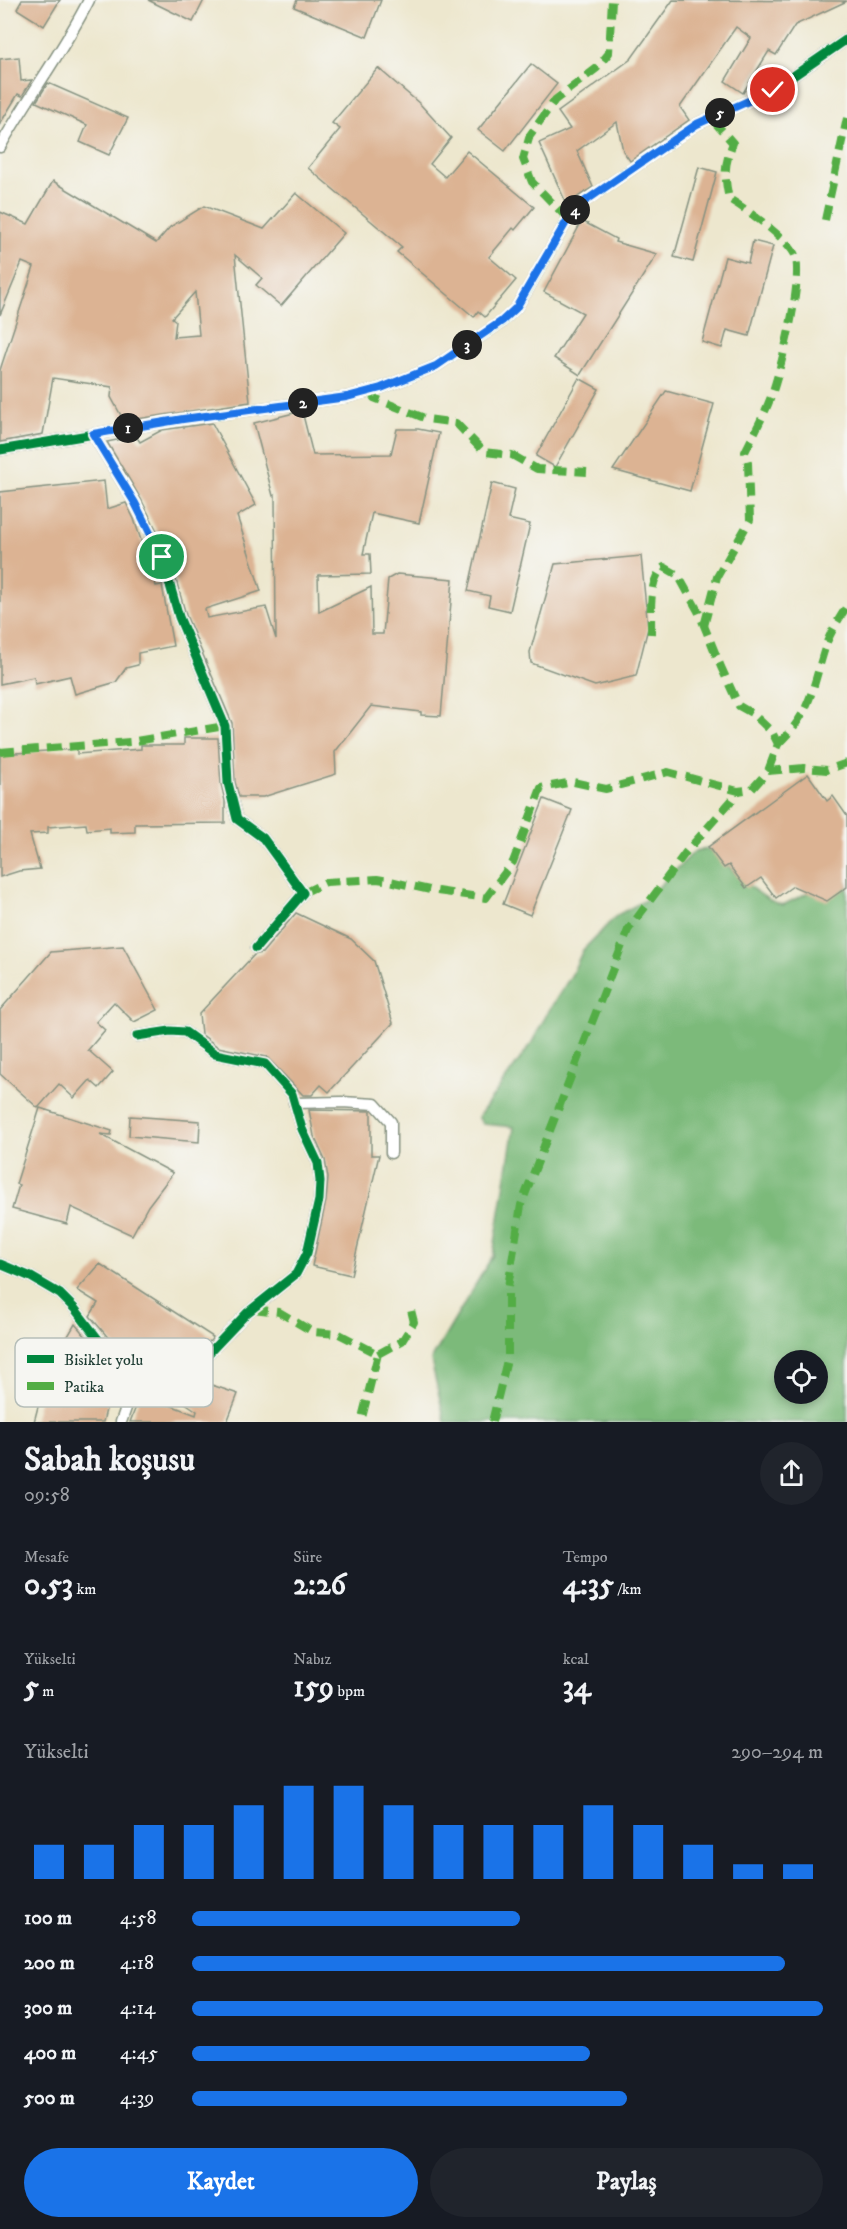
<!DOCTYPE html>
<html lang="tr">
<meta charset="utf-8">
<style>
body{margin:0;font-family:"IM FELL DW Pica",serif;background:#20242c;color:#f1f3f6;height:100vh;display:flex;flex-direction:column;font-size:22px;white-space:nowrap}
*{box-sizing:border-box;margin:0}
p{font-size:20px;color:#9ea1a6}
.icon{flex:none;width:33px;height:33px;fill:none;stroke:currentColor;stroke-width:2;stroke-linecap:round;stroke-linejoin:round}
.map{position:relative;height:1422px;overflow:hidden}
.side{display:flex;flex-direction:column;background:#171b24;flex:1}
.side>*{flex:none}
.controls{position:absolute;left:774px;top:1350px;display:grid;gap:12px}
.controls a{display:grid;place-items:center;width:54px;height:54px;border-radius:50%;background:#171b24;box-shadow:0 3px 9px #0003;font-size:30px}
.pin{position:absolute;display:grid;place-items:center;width:51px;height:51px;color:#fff;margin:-26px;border:3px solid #fff;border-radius:50%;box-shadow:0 2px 6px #0007}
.km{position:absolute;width:30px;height:30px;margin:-15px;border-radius:50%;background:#222;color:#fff;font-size:16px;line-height:30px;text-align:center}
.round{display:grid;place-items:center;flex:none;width:63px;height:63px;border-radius:32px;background:#20242c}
.summary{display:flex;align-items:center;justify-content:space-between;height:102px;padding:0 24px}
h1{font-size:33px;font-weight:700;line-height:45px}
.metrics{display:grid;grid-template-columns:repeat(3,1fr);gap:9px;height:102px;padding:6px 24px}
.metrics div{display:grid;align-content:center}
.metrics b{font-size:30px;font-weight:700}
.metrics small{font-size:16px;font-weight:400}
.metrics p{font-size:16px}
.chart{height:168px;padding:12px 24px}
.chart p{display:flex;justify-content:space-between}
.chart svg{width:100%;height:108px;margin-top:6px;stroke:#1a73e8;stroke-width:6}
.cta{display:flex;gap:12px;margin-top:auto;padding:12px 24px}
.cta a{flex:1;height:69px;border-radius:36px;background:#1a73e8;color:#fff;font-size:24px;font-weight:700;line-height:69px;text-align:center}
.cta a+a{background:#20242c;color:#f1f3f6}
ul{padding:0 24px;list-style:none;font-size:20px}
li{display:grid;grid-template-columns:96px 72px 1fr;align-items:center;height:45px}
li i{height:15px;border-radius:8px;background:#1a73e8}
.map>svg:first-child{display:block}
.forest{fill:#7cba7a;stroke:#4e7c57;stroke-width:1.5;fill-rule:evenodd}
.building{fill:#dcb393;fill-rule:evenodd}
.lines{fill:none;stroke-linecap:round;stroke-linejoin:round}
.street-casing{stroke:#869281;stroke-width:13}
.street{stroke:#fff;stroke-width:10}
.quiet{stroke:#52ad45;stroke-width:8;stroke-dasharray:15 8;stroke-linecap:butt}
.cycleway-casing{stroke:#f6f6f2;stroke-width:13}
.cycleway{stroke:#00873e;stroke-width:9}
.route-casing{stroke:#fff;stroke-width:12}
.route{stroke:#1a73e8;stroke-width:8}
.key{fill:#f6f6f2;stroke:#b6beb9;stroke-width:1.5}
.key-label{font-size:16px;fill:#1f3d34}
</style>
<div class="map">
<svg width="847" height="1422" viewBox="0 0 847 1422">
<rect width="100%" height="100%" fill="#f6f6f2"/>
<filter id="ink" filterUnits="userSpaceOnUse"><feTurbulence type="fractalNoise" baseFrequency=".0167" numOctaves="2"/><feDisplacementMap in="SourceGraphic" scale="12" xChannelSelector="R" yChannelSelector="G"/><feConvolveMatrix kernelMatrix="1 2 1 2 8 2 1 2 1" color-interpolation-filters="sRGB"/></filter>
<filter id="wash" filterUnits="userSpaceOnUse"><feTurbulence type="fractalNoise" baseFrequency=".008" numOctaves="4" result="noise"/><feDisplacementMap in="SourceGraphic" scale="24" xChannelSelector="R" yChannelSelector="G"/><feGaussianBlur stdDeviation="1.35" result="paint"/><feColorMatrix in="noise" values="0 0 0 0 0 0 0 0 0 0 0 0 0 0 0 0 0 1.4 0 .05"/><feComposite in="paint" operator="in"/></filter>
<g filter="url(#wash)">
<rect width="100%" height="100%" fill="#ede7ce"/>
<path class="forest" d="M705 849C719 852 722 860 731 869 746 883 763 900 783 905L809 892 847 882V1422H445L431 1360 493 1255 514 1127 483 1124 478 1117 531 1044 548 1012 571 976 583 950 617 915 644 901 695 851ZM784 1360H818V1394H784Z"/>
<g id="blocks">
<g class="building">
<path d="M22 0H60L44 26 17 9Z"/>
<path d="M148 0H204L193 22Z"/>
<path d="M297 0H381L367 37 294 7Z"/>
<path d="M673 0 847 1 795 25 776 55 769 51 743 93 725 81 751 38 736 27 680 107 689 120 630 161 623 151 617 122 577 151 593 187 573 200 568 207 539 143 570 129 558 112 631 59Z"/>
<path d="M19 57 21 81 32 80 22 96 18 94 0 124V59Z"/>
<path d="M531 64 557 84 505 151 478 130Z"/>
<path d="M378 68 420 104 451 138 430 164 445 177 467 151 534 207 515 230 513 228 489 257 516 280 485 317 478 311 474 317 397 252 402 247 308 168 340 129 332 123Z"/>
<path d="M48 83 128 118 109 155 80 142 87 125 36 102Z"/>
<path d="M699 167 717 172 693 262 674 257Z"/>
<path d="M53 181 156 243 170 227 204 206 264 229 296 193 344 233 281 306 256 285 262 278 235 255 250 402 124 421 111 397 112 387 53 378 43 434 0 442V370L34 267 22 262 0 315V212L28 224ZM195 292 199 335 174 337 176 321 172 318Z"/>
<path d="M582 221 616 239 615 242 657 254 580 375 554 358 583 313 544 292Z"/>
<path d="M753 241 773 246 749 336 727 330 722 348 702 342 725 257 748 263Z"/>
<path d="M579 378 599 389 555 467 536 456Z"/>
<path d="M666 391 714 404 690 491 613 470Z"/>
<path d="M302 411 313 455 391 454 397 429H418L439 433 419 523 372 513 363 554H370L371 574 318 575 319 612 371 587 372 634H383L388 579 397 574 453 579 441 716 421 715V712L371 706 335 752 336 774 263 797H239L235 782 232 723 186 615 169 555 141 499 107 442 136 436 140 442 162 430 212 423 256 505 237 516 261 591 205 609 207 618 266 607 276 639 275 495 273 496 254 423Z"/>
<path d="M104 481 107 509 126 503 134 519 156 586 162 585 173 646 138 653V665L126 668 116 682 75 694 70 676 35 684 34 677 0 684V492Z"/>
<path d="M492 483 515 489 508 519 530 524 510 611 488 606 490 596 468 591Z"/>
<path d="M641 556 648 628 636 676 595 686 531 663 530 652 555 564Z"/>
<path d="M184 738H218L221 784 225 801V823L135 824V832L110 833V828L87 830 86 824 48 827V833L30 834 40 869 19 871 0 877V754L77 749V754L141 749V745H184Z"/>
<path d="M808 774 827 801 833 796 847 816V887L827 901 793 886 776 898 761 878 746 888 729 865 724 868 708 847Z"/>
<path d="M544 799 572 810 530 915 503 904Z"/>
<path d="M296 913 351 939 374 961 393 1023 329 1092 321 1085 312 1095H303L267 1057 218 1047 201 1034 199 1014 254 955 262 953Z"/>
<path d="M123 946 158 1010 134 1022 114 1002 96 1022 105 1030 88 1050 113 1072 99 1088 90 1080 74 1098 59 1084 38 1108 0 1074V1010L51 952Z"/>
<path d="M40 1108 112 1131 111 1135 100 1134 173 1173 148 1206 132 1235 71 1207 67 1224 12 1209 19 1185 16 1184Z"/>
<path d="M309 1110 371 1111V1155H379L351 1275 312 1266 326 1201 328 1178 325 1160 314 1136Z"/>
<path d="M130 1116 200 1121 199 1142 129 1136Z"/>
<path d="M100 1264 213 1337 211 1340 204 1347 165 1371 152 1376 142 1375 136 1371 90 1316 98 1303 77 1290Z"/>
<path d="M75 1324 117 1373 101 1386 111 1389 103 1422H34L47 1372Z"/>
<path d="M181 1381 201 1388 203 1382 238 1394 227 1422H130L141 1394 196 1415 197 1411 175 1396Z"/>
</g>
</g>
</g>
<g filter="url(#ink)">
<use href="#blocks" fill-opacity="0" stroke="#869281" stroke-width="1.5"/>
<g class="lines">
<g class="street-casing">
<g id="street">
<path d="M0 147C28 97 64 50 89 0"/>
<path d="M93 434 135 503 162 557 179 617 225 726 228 783 237 819 263 838 303 893 256 948"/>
<path d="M0 450 183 419 347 397 381 388 412 376 436 366 502 322 516 308 528 289 568 219 578 206 697 124 773 90 847 39"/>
<path d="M294 1103 342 1102 375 1104 391 1122V1153"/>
<path d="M0 1264 31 1277 60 1294 75 1309 98 1339 135 1382 153 1384 168 1378 209 1353 247 1313 296 1274 307 1253 319 1200 320 1181 318 1163 302 1129 292 1094 265 1064 215 1054 185 1032 170 1031 137 1036"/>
<path d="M121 1422 135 1382"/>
</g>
</g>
<use href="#street" class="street"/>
<g class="quiet">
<path d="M568 219 532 182 523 159 530 135 555 100 597 68 609 53 612 0"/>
<path d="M825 220 847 118"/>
<path d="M370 391 374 398 427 419 456 423 484 452 512 455 537 469 587 472"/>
<path d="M704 626 717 577 750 520 748 463 745 452C754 433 765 414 772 394 781 368 804 279 795 255 788 239 745 208 729 199 724 175 724 165 733 143L710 117"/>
<path d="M651 634C652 615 647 580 664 567L678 575 698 611 721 667 739 706 753 714 772 732 778 744 768 771"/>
<path d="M778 744C811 713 812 689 825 648 829 634 839 619 847 606"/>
<path d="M0 752 130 742 225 726"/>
<path d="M303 893 326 882 377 879 390 881 430 890 486 898 513 862 541 788 573 782 606 789 668 772 738 791 752 789 768 771 804 768 827 770 847 763"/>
<path d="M253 1309 279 1312 313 1332 339 1334 378 1354 361 1422"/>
<path d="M378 1354 402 1341 414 1322 411 1310"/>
<path d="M492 1422 508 1356V1287L521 1205 628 930 686 852 732 800 738 791"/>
</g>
<g class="cycleway-casing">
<g id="cycleway">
<path d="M93 434 135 503 162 557 179 617 225 726 228 783 237 819 263 838 303 893 256 948"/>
<path d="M0 450 183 419 347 397 381 388 412 376 436 366 502 322 516 308 528 289 568 219 578 206 697 124 773 90 847 39"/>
<path d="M0 1264 31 1277 60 1294 75 1309 98 1339 135 1382 153 1384 168 1378 209 1353 247 1313 296 1274 307 1253 319 1200 320 1181 318 1163 302 1129 292 1094 265 1064 215 1054 185 1032 170 1031 137 1036"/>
</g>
</g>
<use href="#cycleway" class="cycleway"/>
</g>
</g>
<g class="lines" filter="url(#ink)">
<g class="route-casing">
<path id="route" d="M162 557 135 503 93 434 183 419 347 397 381 388 436 366 502 321 516 308 568 219 578 206 697 124 773 90"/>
</g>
<use href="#route" class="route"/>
</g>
<rect x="15" y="1338" width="198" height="69" rx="9" class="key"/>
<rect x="27" y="1355" width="27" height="8" fill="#00873e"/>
<rect x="27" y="1382" width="27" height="8" fill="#52ad45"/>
<g class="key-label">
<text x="64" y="1365">Bisiklet yolu</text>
<text x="64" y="1392">Patika</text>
</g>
</svg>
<div class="controls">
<a><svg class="icon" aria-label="locate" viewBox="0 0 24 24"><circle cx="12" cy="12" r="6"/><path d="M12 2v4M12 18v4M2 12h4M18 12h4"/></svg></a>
</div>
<div class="pin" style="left:162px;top:557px;background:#1e9e55"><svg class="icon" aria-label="arrive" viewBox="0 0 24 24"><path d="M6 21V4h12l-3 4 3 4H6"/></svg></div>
<div class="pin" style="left:773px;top:90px;background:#d93025"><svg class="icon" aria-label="check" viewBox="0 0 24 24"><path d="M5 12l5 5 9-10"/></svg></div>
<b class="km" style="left:128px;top:428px">1</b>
<b class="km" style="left:303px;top:403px">2</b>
<b class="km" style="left:467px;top:345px">3</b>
<b class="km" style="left:575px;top:210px">4</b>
<b class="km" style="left:720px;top:113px">5</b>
</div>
<section class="side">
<div class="summary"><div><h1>Sabah koşusu</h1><p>09:58</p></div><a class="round"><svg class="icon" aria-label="share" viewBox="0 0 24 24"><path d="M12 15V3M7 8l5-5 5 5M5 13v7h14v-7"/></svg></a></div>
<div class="metrics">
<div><p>Mesafe</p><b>0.53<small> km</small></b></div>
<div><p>Süre</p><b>2:26</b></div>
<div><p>Tempo</p><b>4:35<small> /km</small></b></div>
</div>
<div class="metrics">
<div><p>Yükselti</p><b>5<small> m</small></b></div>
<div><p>Nabız</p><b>159<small> bpm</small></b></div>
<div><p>kcal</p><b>34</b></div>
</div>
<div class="chart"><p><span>Yükselti</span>290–294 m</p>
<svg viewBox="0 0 160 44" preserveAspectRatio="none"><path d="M5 44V30M15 44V30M25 44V22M35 44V22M45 44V14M55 44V6M65 44V6M75 44V14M85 44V22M95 44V22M105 44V22M115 44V14M125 44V22M135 44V30M145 44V38M155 44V38"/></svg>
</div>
<ul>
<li><b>100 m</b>4:58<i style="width:52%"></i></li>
<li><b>200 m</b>4:18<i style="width:94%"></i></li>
<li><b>300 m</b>4:14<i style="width:100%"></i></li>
<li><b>400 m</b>4:45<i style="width:63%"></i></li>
<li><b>500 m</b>4:39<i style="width:69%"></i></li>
</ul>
<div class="cta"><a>Kaydet</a><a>Paylaş</a></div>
</section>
